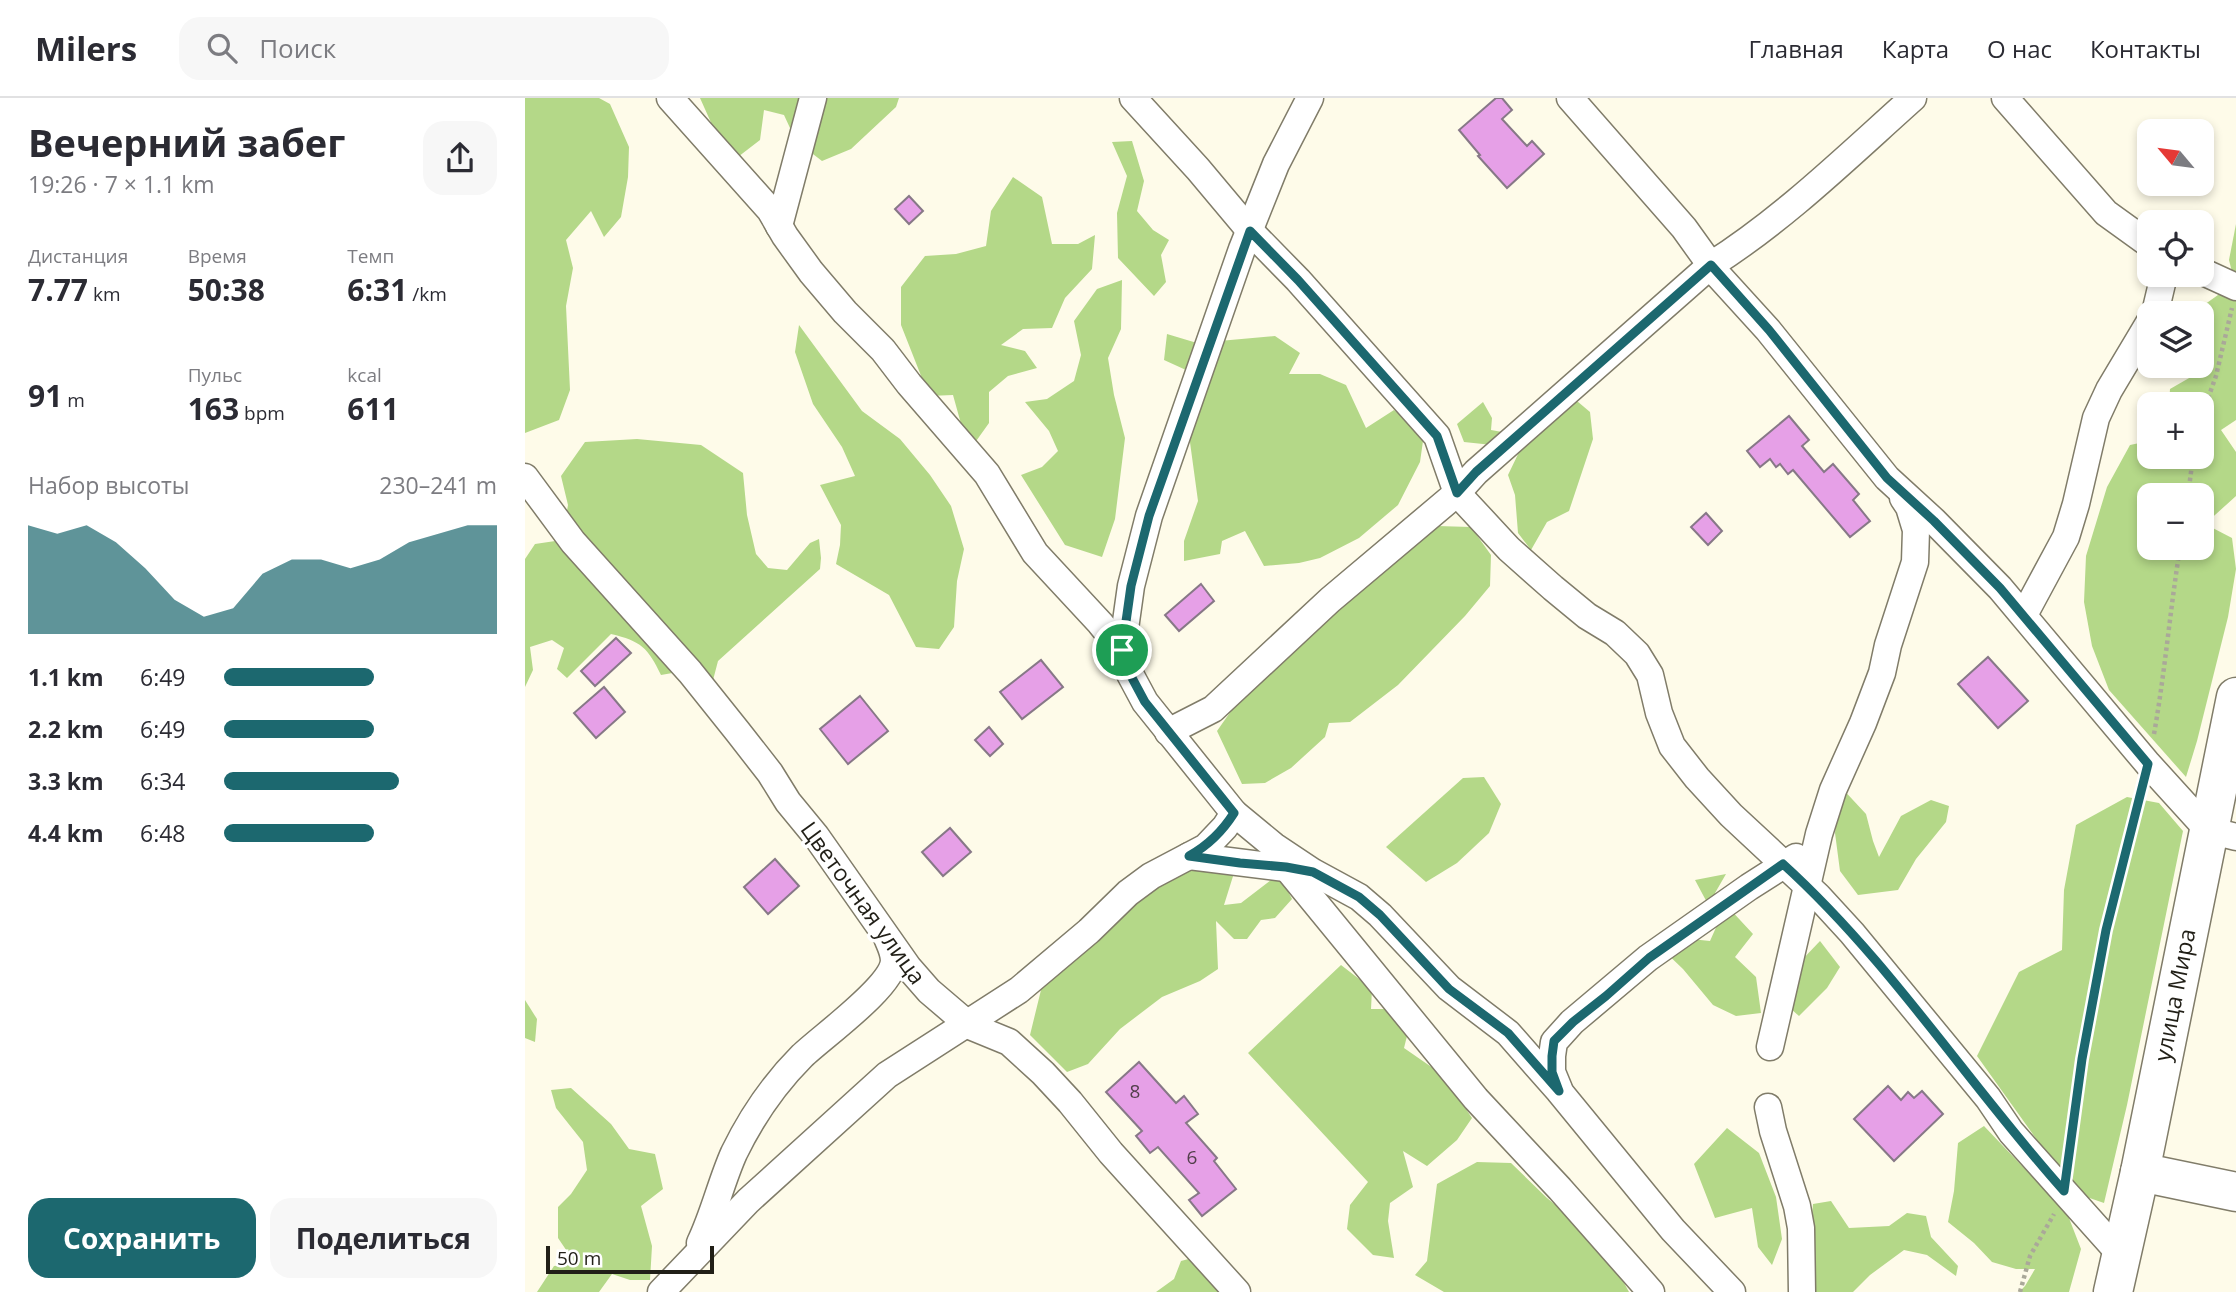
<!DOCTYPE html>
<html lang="ru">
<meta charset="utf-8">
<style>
body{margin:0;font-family:"Open Sans",sans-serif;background:#f7f7f7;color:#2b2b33;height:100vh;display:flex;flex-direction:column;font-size:26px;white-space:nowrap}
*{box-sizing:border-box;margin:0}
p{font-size:23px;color:#7c7c81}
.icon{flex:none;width:38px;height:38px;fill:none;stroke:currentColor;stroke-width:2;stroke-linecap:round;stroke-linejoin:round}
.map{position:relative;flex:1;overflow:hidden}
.sheet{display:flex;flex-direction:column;background:#fff;width:525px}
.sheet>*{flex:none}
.needle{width:46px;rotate:299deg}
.tools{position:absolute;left:1612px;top:21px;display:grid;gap:14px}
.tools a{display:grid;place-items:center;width:77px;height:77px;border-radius:14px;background:#fff;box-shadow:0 4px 10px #0003;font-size:35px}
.scale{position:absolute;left:21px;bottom:18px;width:168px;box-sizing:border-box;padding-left:7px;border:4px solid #211f17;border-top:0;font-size:19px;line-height:24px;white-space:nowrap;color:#211f17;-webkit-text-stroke:5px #fff;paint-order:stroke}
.pin{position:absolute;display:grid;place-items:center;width:60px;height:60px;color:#fff;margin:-30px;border:4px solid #fff;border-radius:50%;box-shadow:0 2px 7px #0007}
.round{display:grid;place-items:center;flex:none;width:74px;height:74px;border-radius:21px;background:#f7f7f7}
.headline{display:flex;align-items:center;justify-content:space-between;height:119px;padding:0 28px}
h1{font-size:38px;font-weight:700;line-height:52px}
.stats{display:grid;grid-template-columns:repeat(3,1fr);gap:10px;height:119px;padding:7px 28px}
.stats div{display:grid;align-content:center}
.stats b{font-size:30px;font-weight:700}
.stats small{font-size:19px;font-weight:400}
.stats p{font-size:19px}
.chart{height:196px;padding:14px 28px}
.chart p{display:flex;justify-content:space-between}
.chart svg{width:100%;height:126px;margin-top:7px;fill:#1c686f;opacity:.7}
.primary-button{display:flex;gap:14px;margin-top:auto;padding:14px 28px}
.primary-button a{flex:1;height:80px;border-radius:21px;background:#1c686f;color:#fff;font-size:28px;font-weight:700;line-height:80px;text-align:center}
.primary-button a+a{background:#f7f7f7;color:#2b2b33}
ul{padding:0 28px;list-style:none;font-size:23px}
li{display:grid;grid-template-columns:112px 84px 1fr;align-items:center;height:52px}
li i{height:18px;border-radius:9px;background:#1c686f}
header{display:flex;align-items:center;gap:42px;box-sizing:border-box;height:98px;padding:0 35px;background:#fff;border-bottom:2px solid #e1e1e2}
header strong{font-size:33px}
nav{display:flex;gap:38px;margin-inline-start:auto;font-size:24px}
.search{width:490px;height:63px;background:#f7f7f7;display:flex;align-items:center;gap:18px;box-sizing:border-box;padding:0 24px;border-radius:21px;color:#7c7c81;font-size:26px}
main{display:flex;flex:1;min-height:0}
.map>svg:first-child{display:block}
.green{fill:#b4d888;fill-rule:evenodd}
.building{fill:#e6a0e7;stroke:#877887;stroke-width:2}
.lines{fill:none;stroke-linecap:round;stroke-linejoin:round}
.street-casing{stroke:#807c69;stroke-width:29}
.secondary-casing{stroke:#807c69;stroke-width:41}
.path{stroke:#aaa899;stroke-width:4.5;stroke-dasharray:3.5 3.5;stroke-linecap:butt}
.street{stroke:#fff;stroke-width:26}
.secondary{stroke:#fff;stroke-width:38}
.route-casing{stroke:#fff;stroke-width:14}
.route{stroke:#1c686f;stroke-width:9}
.labels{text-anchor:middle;stroke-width:7;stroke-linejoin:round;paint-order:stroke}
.number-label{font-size:19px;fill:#523f4b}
.street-label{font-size:23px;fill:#211f17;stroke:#fff}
</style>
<header>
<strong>Milers</strong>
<div class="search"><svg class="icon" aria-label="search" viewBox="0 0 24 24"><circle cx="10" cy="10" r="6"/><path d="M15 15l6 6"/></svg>Поиск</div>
<nav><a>Главная</a><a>Карта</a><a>О нас</a><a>Контакты</a></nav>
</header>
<main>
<section class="sheet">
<div class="headline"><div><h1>Вечерний забег</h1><p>19:26 · 7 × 1.1 km</p></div><a class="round"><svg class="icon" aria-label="share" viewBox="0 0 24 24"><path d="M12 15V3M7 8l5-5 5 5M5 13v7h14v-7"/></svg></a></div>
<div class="stats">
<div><p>Дистанция</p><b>7.77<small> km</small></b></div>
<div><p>Время</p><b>50:38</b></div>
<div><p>Темп</p><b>6:31<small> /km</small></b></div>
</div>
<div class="stats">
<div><b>91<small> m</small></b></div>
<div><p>Пульс</p><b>163<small> bpm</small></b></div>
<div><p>kcal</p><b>611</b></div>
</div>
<div class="chart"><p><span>Набор высоты</span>230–241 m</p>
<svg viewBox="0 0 160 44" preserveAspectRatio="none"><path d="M0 44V6L10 9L20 6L30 12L40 21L50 32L60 38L70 35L80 23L90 18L100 18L110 21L120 18L130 12L140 9L150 6L160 6V44z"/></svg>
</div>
<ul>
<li><b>1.1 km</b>6:49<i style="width:55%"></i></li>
<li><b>2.2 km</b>6:49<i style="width:55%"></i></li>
<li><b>3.3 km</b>6:34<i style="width:64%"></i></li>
<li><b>4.4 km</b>6:48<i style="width:55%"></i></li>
</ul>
<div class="primary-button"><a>Сохранить</a><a>Поделиться</a></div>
</section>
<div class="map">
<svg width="1711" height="1194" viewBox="0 0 1711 1194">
<rect width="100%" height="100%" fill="#fefbe9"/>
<g class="green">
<path d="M0 0H74L85 6 104 49 103 79 96 119 79 139 66 113 41 142 48 170 41 208 45 292 34 322 0 335Z"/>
<path d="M175 0H374L371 9 326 51 297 63 271 43 259 17 239 12 235 42 209 62 188 29Z"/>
<path d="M607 43 619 83 612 113 628 132 644 142 636 157 641 184 629 198 593 160 592 115 602 78 587 44Z"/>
<path d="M488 79 517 99 527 146H553L570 137 567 171 540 200 527 230 498 231 476 247 500 253 512 270 483 278 464 294V325L449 346 438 333 428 297 404 298 376 227V189L400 158 431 156 461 148 466 113Z"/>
<path d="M1711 126V190L1704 162Z"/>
<path d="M597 182 596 231 583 260 589 297 600 340 590 421 577 459 540 447 496 377 517 369 533 353 524 333 500 304 522 301 549 283 556 257 549 223 572 191Z"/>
<path d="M1711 191V322L1696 332 1711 354V398L1680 426 1707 440 1711 471 1703 519 1672 643 1661 679 1584 592 1567 548 1559 504 1561 458 1582 389 1605 347 1624 343V359H1676V306H1644L1645 291 1685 268 1677 240 1676 215 1669 214 1693 197ZM1624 397H1676V450H1624Z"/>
<path d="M274 227 337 313 375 341 405 377 426 408 439 451 432 483 429 529 414 551 391 549 364 497 311 466 315 447 316 427 295 387 330 378 317 349 288 306 270 254Z"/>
<path d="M642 236 672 245 750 238 775 255 764 276H795L821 287 841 330 869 312 899 336 895 364 873 407 834 440 795 460 774 465 739 468 720 433 697 443 695 456 659 463V443L673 403 664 337 661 272 639 262Z"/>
<path d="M1046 298 1065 314 1068 341 1044 413 1022 424 1006 452 993 435 990 397 983 377 996 350 939 344 932 326 958 304 967 320 966 332 994 337Z"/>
<path d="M112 341 176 347 218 375 222 417 231 456 243 470 262 472 285 445 294 441 296 460 295 471 193 563 187 586 153 574 136 577C123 550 116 543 86 536L42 580 32 571 39 550 27 542 5 549 8 572 0 589V461L10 446 37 442 43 407 36 378 60 344Z"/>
<path d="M912 428 946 429 966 457 965 488 940 518 873 587 825 624 804 625 800 639 766 670 740 685 717 686 692 633 718 596 854 472Z"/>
<path d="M959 679 976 706 964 735 932 765 901 784 861 749 938 680Z"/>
<path d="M1314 687 1341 716 1348 743 1354 759 1376 718 1406 702 1424 708 1421 724 1391 761 1373 792 1333 797 1315 773 1310 735Z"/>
<path d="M1602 699 1634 705 1658 733 1602 1007 1579 1105 1550 1095 1452 958 1494 874 1537 852 1539 792 1551 727Z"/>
<path d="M666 764 709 775 699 807 716 805 754 776 767 801 750 820 736 822 722 841H709L691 823 693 871 675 883 637 899 595 931 563 966 542 974 505 937 516 892 539 851Z"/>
<path d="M1201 776 1190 795 1228 836 1210 859 1231 879 1236 915 1211 918 1188 907 1158 871 1136 850 1156 840 1185 843 1193 825 1170 782Z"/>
<path d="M1295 843 1315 869 1302 890 1274 918 1266 911 1275 864Z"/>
<path d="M816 867 847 891 846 911H872L883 934 879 950 918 977 947 1020 932 1042 902 1068 878 1053 888 1089 865 1105 863 1123 869 1160 848 1157 822 1131 825 1107 843 1084 723 955Z"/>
<path d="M0 902 12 921 10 944 0 940Z"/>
<path d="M46 990 86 1026 104 1051 130 1056 138 1091 116 1108 127 1148 125 1182H105L87 1176 74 1194H12L29 1168 50 1165 33 1140V1109L46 1096 62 1072 58 1044 31 1010 26 992Z"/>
<path d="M1459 1028 1542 1115 1556 1151 1544 1194H1494L1500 1188 1510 1171H1491L1467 1164 1449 1145 1423 1124 1429 1093 1433 1045Z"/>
<path d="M1202 1030 1234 1055 1251 1099 1257 1141 1247 1167 1233 1149 1227 1110 1190 1120 1169 1066Z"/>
<path d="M952 1064 986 1065 1022 1100 1077 1145 1104 1194H919L890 1177 902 1163 912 1086Z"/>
<path d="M1306 1103 1324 1130 1364 1128 1382 1115 1401 1118 1406 1139 1433 1168 1431 1178 1402 1157 1379 1152 1345 1177 1328 1194H1283V1162L1288 1106Z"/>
<path d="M671 1159 701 1194H631L649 1181 656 1163Z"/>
</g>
<g class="building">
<path d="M971 0H977L987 12 977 21 1002 48 1007 43 1019 56 982 90 953 58 955 57 934 32Z"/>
<path d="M384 98 398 113 384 126 370 111Z"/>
<path d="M1264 318 1284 342 1277 348 1299 374 1308 366 1334 396 1328 402 1345 423 1325 439 1268 372 1263 376 1255 366 1251 369 1245 361 1235 369 1222 353Z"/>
<path d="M1181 415 1197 433 1183 447 1166 429Z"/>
<path d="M676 486 689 503 654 533 640 517Z"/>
<path d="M91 540 106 555 70 588 56 573Z"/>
<path d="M1463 559 1503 603 1473 630 1433 586Z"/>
<path d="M516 562 538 589 497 621 475 594Z"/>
<path d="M79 589 100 614 71 640 49 615Z"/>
<path d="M335 598 363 633 323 666 295 631Z"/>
<path d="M464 629 478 646 465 658 450 642Z"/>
<path d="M425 730 446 754 418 778 397 754Z"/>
<path d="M250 761 274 788 243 816 219 789Z"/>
<path d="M614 964 651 1005 659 998 673 1016 661 1025 692 1060 689 1063 711 1091 677 1118 664 1102 674 1095 633 1049 625 1055 611 1038 617 1033 581 994Z"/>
<path d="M1363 988 1376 1002 1383 994 1389 1000 1397 993 1418 1016 1369 1063 1329 1021Z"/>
</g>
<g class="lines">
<g class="street-casing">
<g id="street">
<path d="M145 0 245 112 260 138 286 174 320 214 358 252 384 286 462 376 510 455 575 525 597 552 605 576 620 604 709 715 749 748 788 774 834 799 855 817 924 890 983 935 1034 993 1148 1132 1207 1194"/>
<path d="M608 0 673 71 725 133 773 182 912 338 932 395 984 451 1028 490 1062 518 1090 535 1112 556 1125 577 1134 615 1147 648 1172 680 1206 717 1293 798 1327 835 1463 1000 1486 1034 1596 1157"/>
<path d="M1045 0 1159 130 1192 176 1243 232 1362 380 1409 423 1475 490 1623 666 1683 732 1711 739"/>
<path d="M1480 0 1581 115 1624 146"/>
<path d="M254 128 288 0"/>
<path d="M1676 173 1711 189"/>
<path d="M1630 215 1639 177"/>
<path d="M0 379 48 444 165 574 213 634 245 675 263 704 291 738 383 869 404 893 445 928 484 944 518 975 545 1004 586 1055 712 1194"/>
<path d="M1499 517 1541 439 1551 406 1571 320 1584 292 1624 225"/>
<path d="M597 552 606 488 624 418 717 151 751 66 785 0"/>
<path d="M643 634 688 611 805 502 932 395 951 374 1186 167C1260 120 1323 58 1388 0"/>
<path d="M664 758 776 772"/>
<path d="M761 769 951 1001 1035 1091 1126 1194"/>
<path d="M1245 949 1294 736 1308 692 1338 625 1357 575 1363 547 1390 464 1391 432 1384 409 1378 400"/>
<path d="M1034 991 1027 974V958L1029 944 1047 924 1123 860 1224 789 1271 759"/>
<path d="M1243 1009 1248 1033 1272 1108 1276 1130 1277 1194"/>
<path d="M175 1145C189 1116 196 1084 209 1055 226 1020 250 985 277 958 298 938 367 889 369 863 369 855 366 849 363 842"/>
<path d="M136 1194 223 1103 362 977 494 892 564 833 603 795 626 778 681 749 700 729 709 715"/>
</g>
</g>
<g class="secondary-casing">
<g id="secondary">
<path d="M1615 1074 1711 1094"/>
<path d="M1588 1194 1615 1074 1711 599"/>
</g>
</g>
<g class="path">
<path d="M1676 320 1691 278 1707 210"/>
<path d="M1663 397 1668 359"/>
<path d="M1629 636C1640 574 1645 512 1655 450"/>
<path d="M1543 1061C1557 936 1584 814 1616 692"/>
<path d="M1495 1194 1505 1158 1529 1116"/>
</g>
<use href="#street" class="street"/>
<use href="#secondary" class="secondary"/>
</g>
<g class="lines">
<g class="route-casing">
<path id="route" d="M725 133 773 182 912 338 932 395 951 374 1186 167 1244 232 1362 380 1409 423 1475 490 1623 666 1581 832 1557 961 1539 1093C1444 987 1365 863 1258 766L1124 860 1081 898 1048 924 1029 943 1027 958V974L1034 993 983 935 924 891 855 817 834 799 788 774 761 769 715 765 664 758C684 747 697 734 709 715L620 604 605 576 597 552 606 488 624 418Z"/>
</g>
<use href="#route" class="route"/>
</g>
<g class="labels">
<g class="number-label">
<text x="610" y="1000">8</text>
<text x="667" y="1066">6</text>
</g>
<g class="street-label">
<text transform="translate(338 805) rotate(54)" y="8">Цветочная улица</text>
<text transform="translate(1650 897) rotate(-79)" y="8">улица Мира</text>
</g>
</g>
</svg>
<div class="tools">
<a><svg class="needle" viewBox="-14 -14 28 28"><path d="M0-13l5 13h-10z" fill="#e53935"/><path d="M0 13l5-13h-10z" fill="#7c7c81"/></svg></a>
<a><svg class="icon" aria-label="locate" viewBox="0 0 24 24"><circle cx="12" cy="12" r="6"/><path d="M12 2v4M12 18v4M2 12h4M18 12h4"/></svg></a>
<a><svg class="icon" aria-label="layers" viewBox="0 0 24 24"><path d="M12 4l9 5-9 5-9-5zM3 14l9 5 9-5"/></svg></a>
<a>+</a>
<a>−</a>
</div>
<div class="scale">50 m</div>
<div class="pin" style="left:597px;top:552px;background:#1e9e55"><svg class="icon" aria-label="arrive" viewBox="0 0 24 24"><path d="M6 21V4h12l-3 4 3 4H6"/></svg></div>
</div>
</main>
